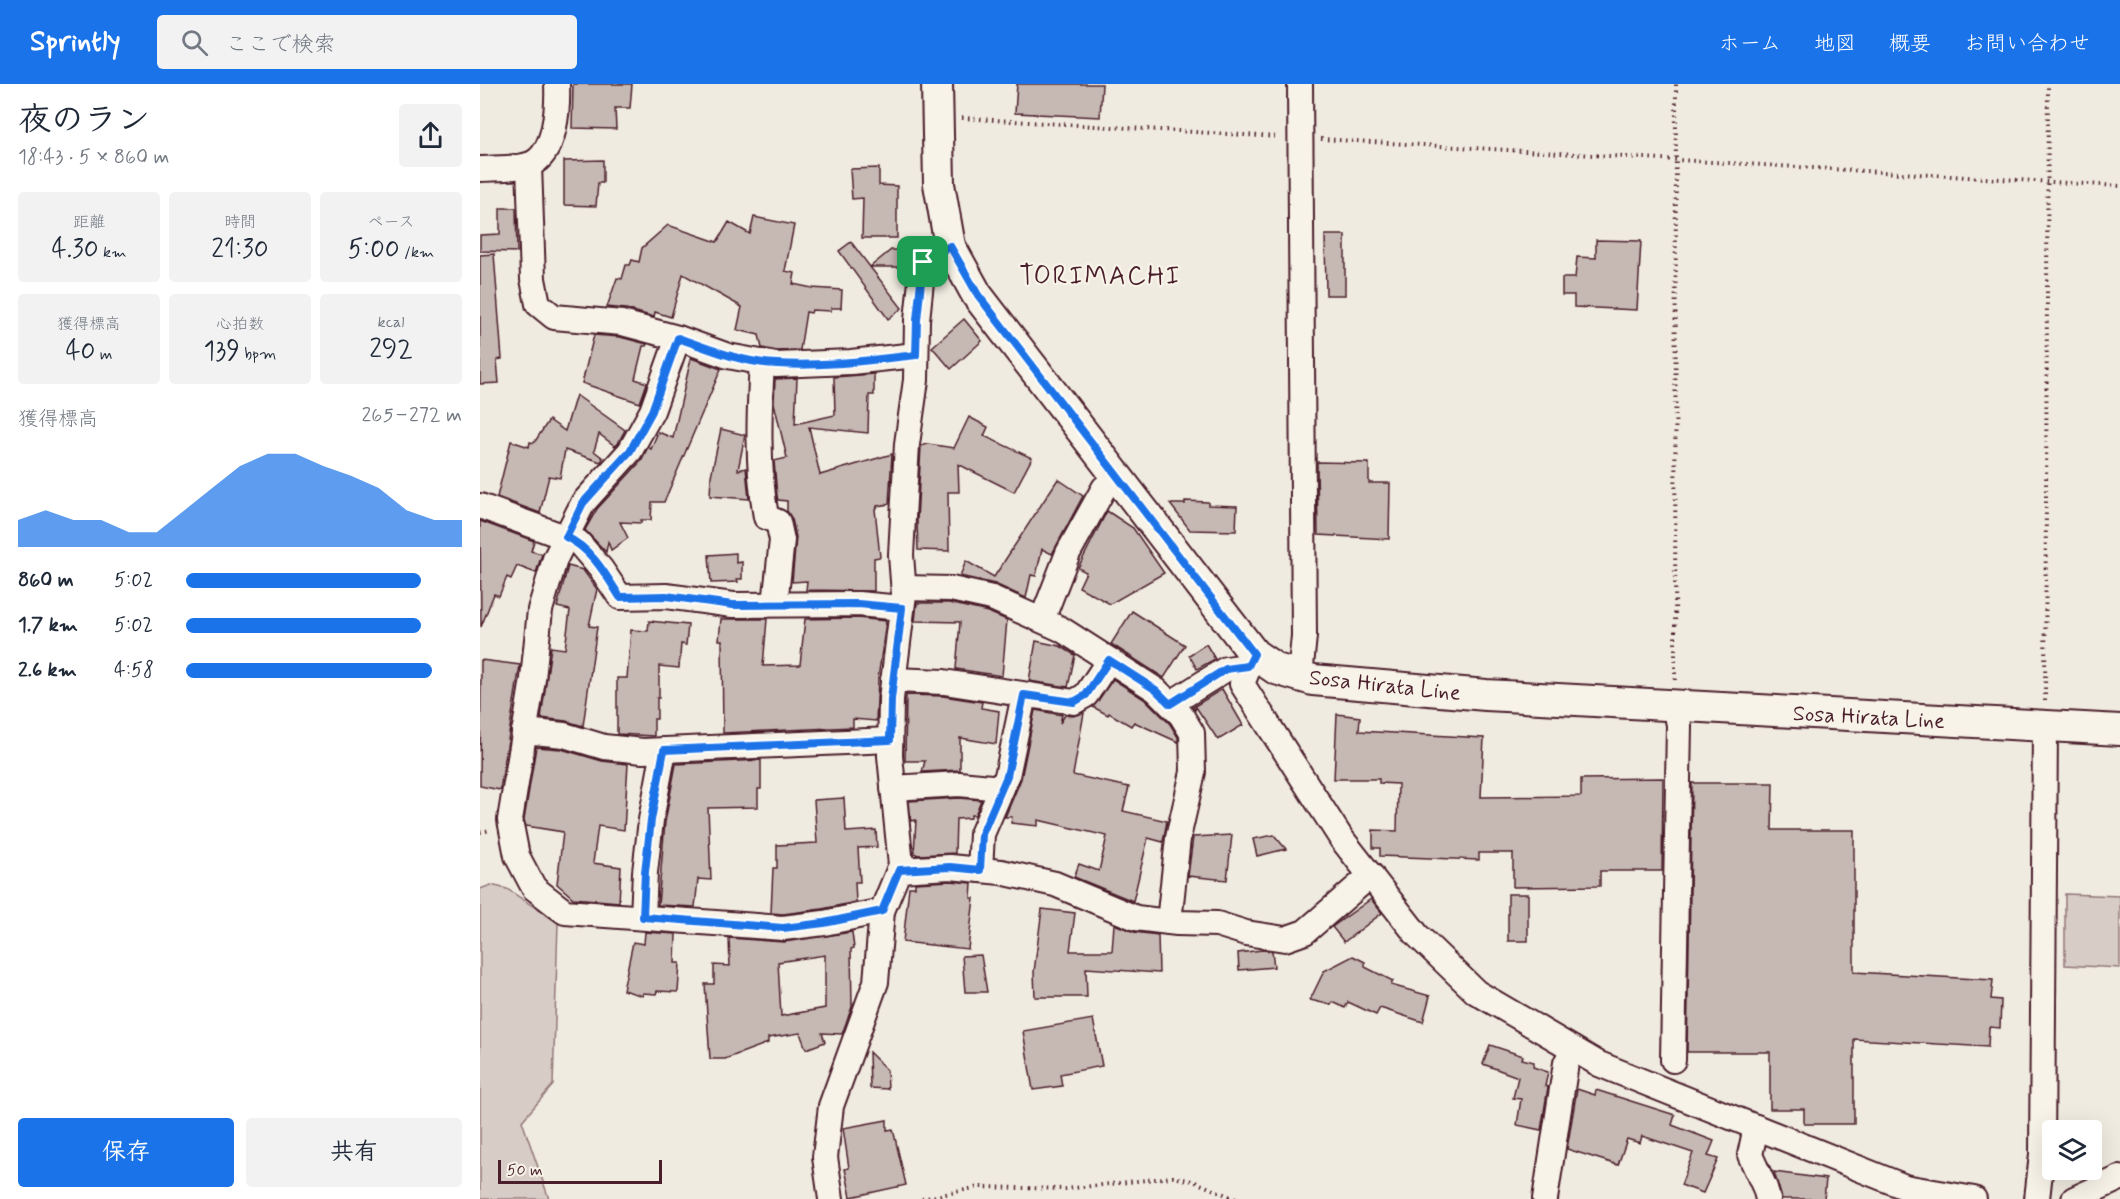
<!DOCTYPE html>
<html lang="ja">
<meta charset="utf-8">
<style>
body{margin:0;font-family:Mynerve,"Klee One",sans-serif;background:#f2f2f3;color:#1f2937;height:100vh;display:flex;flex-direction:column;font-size:22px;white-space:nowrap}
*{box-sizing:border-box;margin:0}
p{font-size:20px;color:#747a83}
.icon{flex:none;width:33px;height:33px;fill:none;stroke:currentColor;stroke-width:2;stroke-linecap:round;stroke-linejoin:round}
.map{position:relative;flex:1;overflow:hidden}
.panel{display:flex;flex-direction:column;background:#fff;width:480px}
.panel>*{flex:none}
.controls{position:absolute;left:1562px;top:1036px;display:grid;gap:12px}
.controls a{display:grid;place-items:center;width:60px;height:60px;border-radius:6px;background:#fff;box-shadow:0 6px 24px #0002;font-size:30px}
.scale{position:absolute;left:18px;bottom:15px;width:164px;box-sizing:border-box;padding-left:6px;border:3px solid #4a1f2b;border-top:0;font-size:16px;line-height:21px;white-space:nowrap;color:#4a1f2b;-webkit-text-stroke:4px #f7f3e8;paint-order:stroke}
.pin{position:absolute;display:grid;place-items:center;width:51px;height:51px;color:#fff;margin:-26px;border-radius:12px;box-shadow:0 3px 9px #0006}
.round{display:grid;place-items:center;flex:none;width:63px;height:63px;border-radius:6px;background:#f2f2f3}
.summary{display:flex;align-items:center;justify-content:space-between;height:102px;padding:0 18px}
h1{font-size:33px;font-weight:600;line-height:45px}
.stats{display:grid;grid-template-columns:repeat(3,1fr);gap:9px;height:102px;padding:6px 18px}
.stats div{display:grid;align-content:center;border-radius:6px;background:#f2f2f3;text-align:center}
.stats b{font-size:26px;font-weight:600}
.stats small{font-size:16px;font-weight:400}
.stats p{font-size:16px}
.chart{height:168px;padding:12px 18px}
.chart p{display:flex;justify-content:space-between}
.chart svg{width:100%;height:108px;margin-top:6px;fill:#1a73e8;opacity:.7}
.button{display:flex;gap:12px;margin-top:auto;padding:12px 18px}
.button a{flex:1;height:69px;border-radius:6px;background:#1a73e8;color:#fff;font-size:24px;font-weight:600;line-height:69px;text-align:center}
.button a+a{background:#f2f2f3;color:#1f2937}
ul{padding:0 18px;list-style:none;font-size:20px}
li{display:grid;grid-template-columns:96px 72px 1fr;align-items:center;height:45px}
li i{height:15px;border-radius:8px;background:#1a73e8}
header{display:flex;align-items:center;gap:36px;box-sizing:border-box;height:84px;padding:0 30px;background:#1a73e8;color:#fff}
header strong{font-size:28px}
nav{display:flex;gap:33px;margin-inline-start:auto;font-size:21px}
.search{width:420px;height:54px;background:#f2f2f3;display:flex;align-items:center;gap:15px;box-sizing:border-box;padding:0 21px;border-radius:6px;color:#747a83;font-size:22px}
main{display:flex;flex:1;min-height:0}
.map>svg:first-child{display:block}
.green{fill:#d8cdc6;stroke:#917678;stroke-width:1.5}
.building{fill:#c6b8b3;stroke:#4a1f2b;stroke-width:1.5;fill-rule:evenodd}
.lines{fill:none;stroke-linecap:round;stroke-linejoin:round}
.minor-casing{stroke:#4a1f2b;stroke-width:28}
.major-casing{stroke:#4a1f2b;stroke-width:34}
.path{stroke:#4a1f2b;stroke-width:4;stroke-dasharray:1.5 4.5;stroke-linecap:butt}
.minor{stroke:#f7f3e8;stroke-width:24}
.major{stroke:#f7f3e8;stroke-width:30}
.route-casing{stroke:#fff;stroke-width:12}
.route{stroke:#1a73e8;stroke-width:8}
.labels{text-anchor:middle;stroke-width:4.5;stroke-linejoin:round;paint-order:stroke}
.street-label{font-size:22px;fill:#4a1f2b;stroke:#f7f3e8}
.quarter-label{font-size:26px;letter-spacing:1.5px;fill:#4a1f2b;stroke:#f7f3e8}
</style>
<header>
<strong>Sprintly</strong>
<div class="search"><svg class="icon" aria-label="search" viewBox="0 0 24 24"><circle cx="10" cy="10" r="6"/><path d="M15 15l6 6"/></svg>ここで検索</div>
<nav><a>ホーム</a><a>地図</a><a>概要</a><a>お問い合わせ</a></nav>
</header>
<main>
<section class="panel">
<div class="summary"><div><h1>夜のラン</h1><p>18:43 · 5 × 860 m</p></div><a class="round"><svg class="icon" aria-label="share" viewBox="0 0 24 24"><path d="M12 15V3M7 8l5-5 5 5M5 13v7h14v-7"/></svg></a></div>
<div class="stats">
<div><p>距離</p><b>4.30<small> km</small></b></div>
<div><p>時間</p><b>21:30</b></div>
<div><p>ペース</p><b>5:00<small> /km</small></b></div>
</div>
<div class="stats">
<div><p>獲得標高</p><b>40<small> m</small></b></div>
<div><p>心拍数</p><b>139<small> bpm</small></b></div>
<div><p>kcal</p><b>292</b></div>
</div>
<div class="chart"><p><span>獲得標高</span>265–272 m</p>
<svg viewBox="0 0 160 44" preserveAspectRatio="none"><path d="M0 44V33L10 29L20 33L30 33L40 38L50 38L60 29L70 20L80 11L90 6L100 6L110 11L120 15L130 20L140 29L150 33L160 33V44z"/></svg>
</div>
<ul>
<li><b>860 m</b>5:02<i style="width:85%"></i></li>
<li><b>1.7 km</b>5:02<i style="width:85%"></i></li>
<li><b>2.6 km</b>4:58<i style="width:89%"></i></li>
</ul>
<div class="button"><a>保存</a><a>共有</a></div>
</section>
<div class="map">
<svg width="1640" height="1115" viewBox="0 0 1640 1115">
<rect width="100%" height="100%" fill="#f0ebe0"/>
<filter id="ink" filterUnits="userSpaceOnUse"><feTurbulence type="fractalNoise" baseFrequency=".0167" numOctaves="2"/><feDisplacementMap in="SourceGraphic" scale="12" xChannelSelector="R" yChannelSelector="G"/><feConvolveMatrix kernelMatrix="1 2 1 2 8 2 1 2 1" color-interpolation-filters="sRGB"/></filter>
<g filter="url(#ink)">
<g class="green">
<path d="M11 801 27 805 78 839 73 1001 42 1037 69 1115H0V805Z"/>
<path d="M1585 810 1640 812V884L1585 881Z"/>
</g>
<g class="building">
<path d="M93 0H152L150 24H135L136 45 92 44Z"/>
<path d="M537 0H622L620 33 535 29Z"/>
<path d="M123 76V99H118L116 122 84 121V77Z"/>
<path d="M399 84V101L417 102V154H382L383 114 372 115 370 85Z"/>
<path d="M20 124H36L37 168 0 167V151L20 150Z"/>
<path d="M274 133 314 141 305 187 315 189 313 200 332 204 362 206 361 224H351V227L332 226 331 229 326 228 320 266 297 267 282 264 279 251 257 246 262 223 203 190 191 233 175 228 174 233 146 225 127 223 137 194 142 195 146 181H150L152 176 159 178 162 164 188 141 237 158 249 138 270 150Z"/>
<path d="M845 151H865V211H846Z"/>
<path d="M1116 156 1161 157 1157 226 1094 223V211H1082V194H1095L1097 173 1116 174Z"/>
<path d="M371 158 390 183 411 166H425V183H390L422 224 408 235 359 167Z"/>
<path d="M14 170 22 275 17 276 19 299 0 300V171Z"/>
<path d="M484 235 502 257 471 285 452 263Z"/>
<path d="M114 251 140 253 167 260 166 262H163L155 295 167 299 160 319 102 299Z"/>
<path d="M211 274 241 285 184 418H172L171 436H161V439L140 438 148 454 131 466 128 458 126 468 105 446 117 425 161 377 168 363 171 365 178 348 193 354Z"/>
<path d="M394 290V311H389L388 349 329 343 340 391 412 370 409 420 397 422V424L395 425 400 473 394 474V507L326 506 327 497 312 498 316 453 312 435 307 427V417L298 416 297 412 294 377 307 374 294 319 295 295 317 294 315 340 355 331 354 293Z"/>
<path d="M96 311 145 346 138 359 135 362 119 350 114 367 123 374 121 378 85 366 80 394 69 392 60 429 17 413 31 357 49 363 50 358 54 359 69 336 85 347Z"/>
<path d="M489 333 508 343 504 352 552 374 534 408 478 380 479 408H468L469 467 438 466 437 437 441 362 448 360 474 364Z"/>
<path d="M241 345 265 351 258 386 266 384 269 415 230 412 231 392Z"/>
<path d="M837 378 889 379V399H910L909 455 838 451Z"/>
<path d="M578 395 603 412 572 470 562 465 556 492 551 491 546 514 515 500 480 492 486 477 514 493Z"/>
<path d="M705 417 728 418V421L757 422 756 447 710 446 690 420H705Z"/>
<path d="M627 427 653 444 684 489 630 520 599 503 606 488 598 484Z"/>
<path d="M0 437 54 457 51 467 62 470 56 489 37 482 31 495 27 493 19 512 14 510 1 543Z"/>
<path d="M256 469V479L262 478V495H257L258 498 231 499 229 471Z"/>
<path d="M88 482 103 486 117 505 109 542 117 543 103 642 86 637 61 634 71 563 85 565 90 526 77 523Z"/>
<path d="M437 519H469L508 528 527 536 522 592 476 585 480 538 435 537Z"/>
<path d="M652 527 705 561 684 594 631 560Z"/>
<path d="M377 534 406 537 398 595 396 637 373 635V643L243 649 242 556H239L241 535H287L283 582 320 581 325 535Z"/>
<path d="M169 537 208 541 206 561 201 560 199 584 179 582V614H177V635H174V652L137 650V594H147L151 546 168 547Z"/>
<path d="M556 557 580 562 595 571 588 603 549 597Z"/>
<path d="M726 560 735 575 717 585 709 571Z"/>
<path d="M1 576 40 581 20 706 0 702Z"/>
<path d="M633 595 667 617 690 640 698 653V658L654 638 651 642 629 629 628 631 613 623Z"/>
<path d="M742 605 763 641 738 656 716 623 715 626 713 623Z"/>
<path d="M426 611 463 612 502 618 501 624 519 627 516 660 480 654V686L442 688 445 677H425Z"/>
<path d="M555 626 582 631 580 639 585 631 593 632 604 629 593 691 649 703 643 727 687 737 683 758 668 754 653 817 594 793 599 780 619 787 627 752 558 736V742L531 739 532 733H525L541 695Z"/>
<path d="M857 630 880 633 879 647 1004 654 1001 713 1101 712V695L1183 694 1182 787H1120V802L1033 803V769H999V776L900 772V764H893V746L917 747 918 700 899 699V695H854Z"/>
<path d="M56 663 81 665 122 677 148 680 144 746 118 742 113 779 141 783 139 818 93 814 77 800 83 748 46 742 44 736Z"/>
<path d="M281 676V705H278V723L228 724 231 796 218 795 215 823 178 821 185 738 196 680Z"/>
<path d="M1212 699H1293L1292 746H1374V888L1513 896 1511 915 1521 916 1520 944 1509 943 1508 963 1374 955V1040H1324V1025H1290V968H1207Z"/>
<path d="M364 714 366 748 396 746 397 763 378 764 380 798H375L376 818 342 825 303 830 291 829 293 784H297V761L337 759 334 716Z"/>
<path d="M479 714 501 716 495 731H491V734L476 735 475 769 438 771 434 769 436 736 431 737 429 717Z"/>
<path d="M752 751 747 796 708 792 713 753Z"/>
<path d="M794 751 806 765 777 772 773 755Z"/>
<path d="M470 797 492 799 491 814H494L488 865 423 858 429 803H435V799Z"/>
<rect x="1028" y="810" width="20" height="47"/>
<path d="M891 815 902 829 864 858 852 843Z"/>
<path d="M562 825 595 829 590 867H632L634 840 654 848 678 851 679 889 606 884 607 913H555L554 888Z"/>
<path d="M165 848 196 850 195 879H200L198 908 177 907 176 910 163 909V912L143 906 153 858 164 860Z"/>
<path d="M372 848 374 864 371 865 372 923 362 950 342 949 345 958 326 965 320 949 288 954V959L245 975H230L225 900H234V881L250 882 249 854 304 858ZM345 871V924L301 932 298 878Z"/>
<path d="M782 866 792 867 794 883 759 886 758 869Z"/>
<path d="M501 871 507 908H485L482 872Z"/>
<path d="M873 872 885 878V883L913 897 911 901 950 912 943 938 900 924 896 931 868 918 865 924 853 918 851 921 830 916 844 887Z"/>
<path d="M613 935 622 982 580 990 582 1002 553 1006 543 947Z"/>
<path d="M1010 961 1043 972 1042 975 1054 978 1053 983 1068 988 1065 1002 1068 1003 1061 1046 1037 1041 1041 1015 1033 1014 1038 993 1003 980Z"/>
<path d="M389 968 407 986 408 1005 390 1004Z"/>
<path d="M1097 1005 1115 1011 1116 1006 1195 1031 1192 1041 1234 1057 1228 1072 1238 1075 1223 1109 1201 1101 1213 1069 1162 1052 1160 1059 1147 1055 1138 1081 1087 1065Z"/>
<path d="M407 1036V1046L413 1045 426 1101 371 1113 365 1085 369 1084 363 1044Z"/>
<path d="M1294 1088 1346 1095 1344 1115H1302Z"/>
</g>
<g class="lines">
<g class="minor-casing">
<g id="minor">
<path d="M49 81 53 195 58 220 74 233 142 239 198 254 248 272 296 281 371 278 436 271"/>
<path d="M0 85C14 84 39 85 51 80 76 69 78 23 77 0"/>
<path d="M198 254 172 327 150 367 103 419 75 475 60 526 53 595 30 736 37 772 54 804 85 828 303 844 344 839 402 827"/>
<path d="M282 278C279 330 277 381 286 433L298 438 302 456 295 520"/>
<path d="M0 422 98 458 121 485 140 513 186 512 253 521 378 520 422 524"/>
<path d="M424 504 471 505 512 514 581 545 676 606 701 631 712 649 713 688 698 754 689 838"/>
<path d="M562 536 588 469 624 404 639 393"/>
<path d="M774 570 762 600 861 754 937 851 996 908 1119 980 1425 1103 1494 1115"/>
<path d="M820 592 824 552 820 0"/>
<path d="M413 596 464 598 594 618 606 611 629 576"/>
<path d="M690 620 746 585 768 582"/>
<path d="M44 647 84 651 124 663 163 667 410 656"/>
<path d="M413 704 479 700 522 704"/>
<path d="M419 786 470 783 521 788 575 800 656 834 697 839 737 840 766 849 805 855 825 848 891 791"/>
<path d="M500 786 502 750 527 692 544 611"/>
<path d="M163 833 165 788 171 736 184 666"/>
<path d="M1193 976 1199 641 1195 621"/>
<path d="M1276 1043 1270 1071 1285 1104 1288 1115"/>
<path d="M351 1115 345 1073 351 1022 396 898 402 827 421 781 410 672 411 615 424 510 421 471 427 360 436 296 437 236 443 178 470 162"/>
<path d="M1065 1115 1086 979 1093 965"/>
<path d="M1557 1115 1562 1070 1565 642"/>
<path d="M1594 1115 1640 1094"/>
</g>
</g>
<g class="major-casing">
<path id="major" d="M457 0 459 100 470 162 497 211 774 570 796 585 833 596 1006 611 1640 646"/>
</g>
<g class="path">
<path d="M482 34 798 53"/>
<path d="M841 55 1640 102"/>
<path d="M1195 596 1196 0"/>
<path d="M1565 617 1568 0"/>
<path d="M0 748 11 746"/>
<path d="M442 1115 499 1103 585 1105 693 1093 713 1097 756 1115"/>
</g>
<use href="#minor" class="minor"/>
<use href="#major" class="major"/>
</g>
</g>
<g class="lines" filter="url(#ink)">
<g class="route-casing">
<path id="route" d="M470 162 498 211 774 570 768 582 746 585 690 620 676 606 629 576 606 611 594 618 544 611 527 692 502 750 500 786 470 783 419 786 402 827 344 839 303 844 163 833 165 788 171 736 184 666 410 656 411 615 422 524 378 520 253 521 186 512 140 513C126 491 111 464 86 453L103 419 150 367 172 327 198 254C229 265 263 279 297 280 343 283 391 276 436 271L437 236 443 178Z"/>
</g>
<use href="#route" class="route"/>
</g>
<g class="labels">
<g class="street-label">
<text transform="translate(905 600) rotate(6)" y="8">Sosa Hirata Line</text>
<text transform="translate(1389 632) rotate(3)" y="8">Sosa Hirata Line</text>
</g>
<g class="quarter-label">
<text x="620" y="200">TORIMACHI</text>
</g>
</g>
</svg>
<div class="controls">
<a><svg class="icon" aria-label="layers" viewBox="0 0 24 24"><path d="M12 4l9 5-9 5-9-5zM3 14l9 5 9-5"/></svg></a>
</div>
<div class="scale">50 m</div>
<div class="pin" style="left:443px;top:178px;background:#1e9e55"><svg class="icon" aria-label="arrive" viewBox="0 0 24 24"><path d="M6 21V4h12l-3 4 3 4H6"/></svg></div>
</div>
</main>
